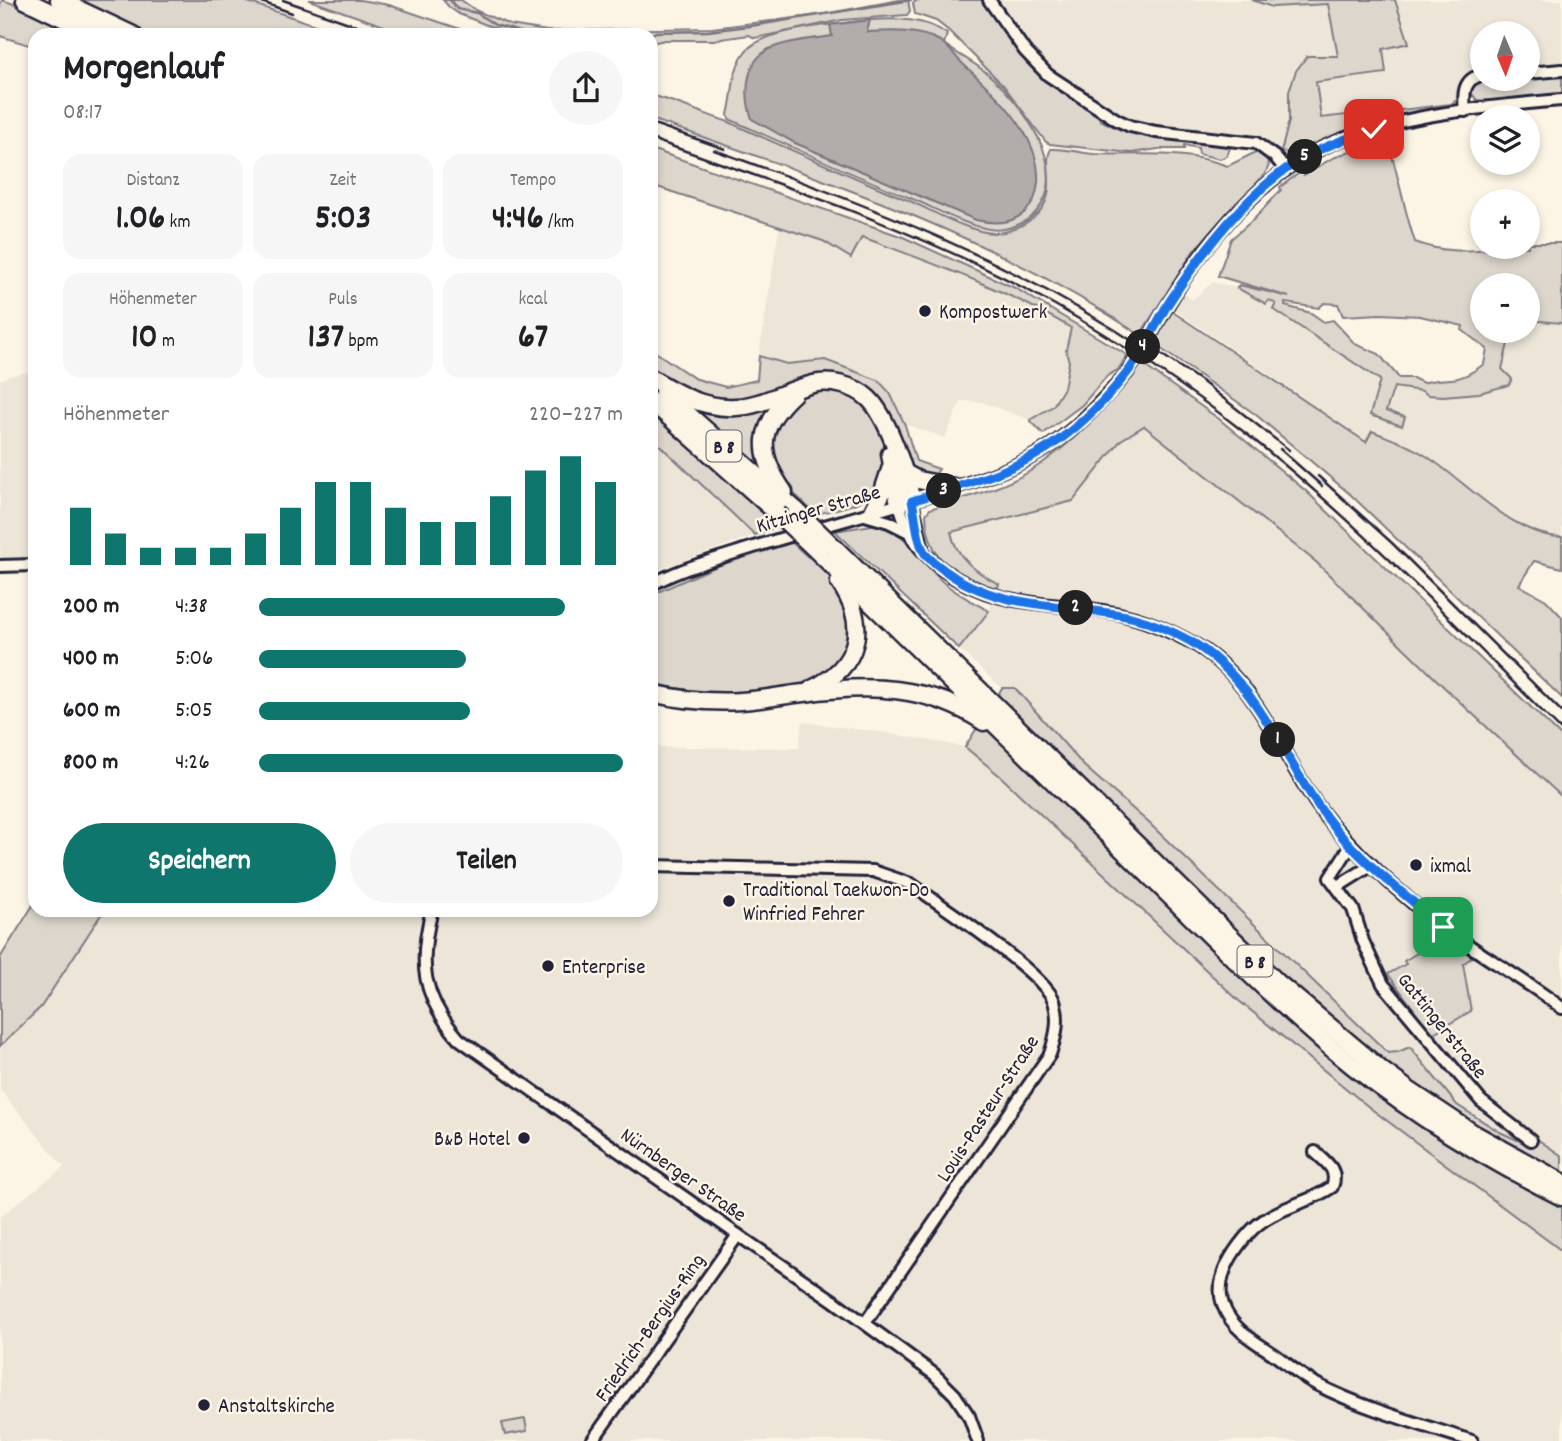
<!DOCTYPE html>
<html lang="de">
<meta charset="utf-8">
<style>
body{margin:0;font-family:Dekko,sans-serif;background:#f6f6f6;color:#202124;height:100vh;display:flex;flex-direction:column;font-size:26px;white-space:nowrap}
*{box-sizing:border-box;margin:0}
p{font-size:23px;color:#757577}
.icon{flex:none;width:38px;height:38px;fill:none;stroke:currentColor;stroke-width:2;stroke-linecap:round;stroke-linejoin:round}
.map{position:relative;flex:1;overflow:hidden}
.side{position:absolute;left:28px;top:28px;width:630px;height:889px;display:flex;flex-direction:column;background:#fff;border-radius:21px;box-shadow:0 4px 10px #0003}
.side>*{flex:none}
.needle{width:46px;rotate:178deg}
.buttons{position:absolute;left:1470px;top:21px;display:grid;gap:14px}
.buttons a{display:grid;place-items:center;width:70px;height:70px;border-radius:50%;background:#fff;box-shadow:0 4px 10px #0003;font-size:35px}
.pin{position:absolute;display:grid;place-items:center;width:60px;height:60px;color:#fff;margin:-30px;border-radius:14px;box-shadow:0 4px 10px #0006}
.km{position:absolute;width:35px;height:35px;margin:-18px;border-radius:50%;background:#222;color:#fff;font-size:19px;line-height:35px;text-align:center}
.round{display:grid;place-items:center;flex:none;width:74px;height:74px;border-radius:37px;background:#f6f6f6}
.overview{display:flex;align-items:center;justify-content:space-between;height:119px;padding:0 35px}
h1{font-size:38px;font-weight:700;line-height:52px}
.metrics{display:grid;grid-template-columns:repeat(3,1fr);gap:10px;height:119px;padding:7px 35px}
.metrics div{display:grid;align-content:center;border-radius:18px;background:#f6f6f6;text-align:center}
.metrics b{font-size:35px;font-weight:700}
.metrics small{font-size:19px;font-weight:400}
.metrics p{font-size:19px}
.chart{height:196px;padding:14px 35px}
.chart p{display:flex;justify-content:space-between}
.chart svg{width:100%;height:126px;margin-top:7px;stroke:#0f766e;stroke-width:6}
.button{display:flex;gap:14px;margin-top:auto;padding:14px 35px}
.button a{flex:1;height:80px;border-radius:42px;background:#0f766e;color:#fff;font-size:28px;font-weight:700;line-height:80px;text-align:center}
.button a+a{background:#f6f6f6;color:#202124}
ul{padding:0 35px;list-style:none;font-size:23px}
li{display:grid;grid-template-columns:112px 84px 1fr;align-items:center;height:52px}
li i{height:18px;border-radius:9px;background:#0f766e}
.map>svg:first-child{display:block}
.built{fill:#ece5d8}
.green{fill:#dcd6cc;stroke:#7f7c84;stroke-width:2;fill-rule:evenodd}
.water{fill:#b2adab;stroke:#78757e;stroke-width:2}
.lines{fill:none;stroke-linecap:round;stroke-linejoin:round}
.stream{stroke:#78757e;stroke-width:2.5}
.minor-casing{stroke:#22223b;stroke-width:16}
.highway-casing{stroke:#22223b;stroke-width:21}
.minor{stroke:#fcf5e5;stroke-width:10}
.highway{stroke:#fcf5e5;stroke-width:16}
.rail{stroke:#22223b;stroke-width:2.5}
.minor-bridge-casing{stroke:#22223b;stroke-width:16;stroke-linecap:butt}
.highway-bridge-casing{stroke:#22223b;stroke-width:21;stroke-linecap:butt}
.minor-bridge{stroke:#fcf5e5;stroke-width:10}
.highway-bridge{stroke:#fcf5e5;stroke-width:16}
.route-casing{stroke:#fff;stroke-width:14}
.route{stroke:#1a73e8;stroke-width:9}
.poi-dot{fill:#22223b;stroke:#fcf5e5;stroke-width:2.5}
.labels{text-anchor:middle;stroke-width:5;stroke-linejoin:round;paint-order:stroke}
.shield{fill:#fcf5e5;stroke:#63616e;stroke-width:2}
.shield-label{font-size:19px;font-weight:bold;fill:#22223b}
.poi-label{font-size:21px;fill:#22223b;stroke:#fcf5e5;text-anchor:start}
.street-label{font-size:21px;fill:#22223b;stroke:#fcf5e5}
</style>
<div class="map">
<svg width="1562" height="1441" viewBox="0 0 1562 1441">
<rect width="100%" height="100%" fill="#fcf5e5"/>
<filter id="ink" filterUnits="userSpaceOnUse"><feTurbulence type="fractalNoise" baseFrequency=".0143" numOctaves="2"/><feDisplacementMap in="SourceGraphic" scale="14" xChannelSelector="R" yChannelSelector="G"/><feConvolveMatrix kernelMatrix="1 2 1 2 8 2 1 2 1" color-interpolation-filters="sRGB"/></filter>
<g filter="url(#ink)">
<g class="built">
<path d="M996 0H1252L1272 7 1328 4 1339 57 1289 91V121L1281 152 1254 136 1156 126 1136 121 1105 107 1087 97 1047 67 1030 48Z"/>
<path d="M1395 0H1562V70L1528 74V33H1482V79L1473 80 1463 94 1452 104 1356 121 1355 114 1321 118 1316 82 1385 73 1383 49 1409 43Z"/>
<path d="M779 227 823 241 851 258 862 237 964 275 1041 310 1072 328 1066 350 1069 362 1064 388 1053 406 1030 420 982 402 961 401 945 438 905 424 890 392 878 379 825 359 788 363 759 356Z"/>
<path d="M1213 282 1237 288 1265 304 1268 300 1276 304 1274 309 1380 380 1386 411 1393 387 1422 391 1428 395 1511 379 1502 369 1511 331H1528V320L1562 323V537L1540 534 1516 522 1422 453 1373 431 1367 441 1172 308 1183 293 1192 300Z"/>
<path d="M35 371V559L0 560V380L8 376Z"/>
<path d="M1143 426 1316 562 1447 690 1562 797V1156L1535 1138 1526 1145 1500 1132 1457 1105 1410 1047 1398 1052 1388 1053 1150 824 1084 766 1015 688H1002L959 649 989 611 999 584 980 575 959 553 953 543 951 532 1073 501 1121 440Z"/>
<path d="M651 437 755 535 651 572Z"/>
<path d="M802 722 887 733 965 747 1000 776 1238 1000 1370 1108 1562 1251V1441H0V1217L64 1167 0 1090V1047L41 1007 104 910H651V747L799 748Z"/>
</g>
<g class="green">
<path d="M2 0 14 4 15 1 90 35H35V47L0 36V5Z"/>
<path d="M70 0H242L344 35H140Z"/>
<path d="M309 0H360L389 5 478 35H410Z"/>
<path d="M443 0H461L477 11 510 25 547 31 712 28 819 15 899 0H908L910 11 907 15 842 20 755 38 749 35 714 40H665L651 43V35H512L459 14 449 7Z"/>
<path d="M918 0H984L1038 72 1064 93 1097 112 1100 120 1121 130 1130 128 1231 145 1227 156 1220 159 1199 154 1198 148 1184 145V149H1158L1131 153 1050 144 1046 142 1004 86 949 31 936 21 915 14 913 3Z"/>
<path d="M1252 0H1395L1409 43 1383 49 1386 73 1316 82 1321 118 1355 114 1357 121 1393 111 1451 104 1455 101 1457 105 1358 127 1289 153 1281 152 1289 121V91L1296 71 1307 56H1338L1328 4 1272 7Z"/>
<path d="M870 20C896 18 925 18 947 34L944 44C958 55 974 62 988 74 1021 102 1072 169 1037 211 1026 224 1005 232 989 229 964 225 938 210 915 200 852 174 791 147 729 119L728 114C734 93 731 71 745 52 761 29 842 23 870 20Z"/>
<path d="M1562 75V93L1488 101 1477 100 1469 91 1475 82Z"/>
<path d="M651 95C678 102 703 114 729 122 789 150 849 175 910 201 933 211 969 232 994 233 1008 233 1023 226 1033 218 1062 194 1041 164 1051 149 1065 148 1080 153 1094 154 1141 156 1183 149 1228 166L1258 151 1267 160 1269 165 1265 174 1194 250 1140 335C990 234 820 178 651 119Z"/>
<path d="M1386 136C1398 171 1403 207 1415 242 1444 253 1465 251 1495 249L1496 247H1528V243H1562V323L1528 320V285H1482V331H1511L1502 369 1512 379 1509 385 1479 393 1443 396 1428 395 1422 391 1394 387 1386 411 1405 417 1402 426 1370 415 1380 380 1273 309 1276 304 1269 300 1266 304 1237 288 1239 285 1289 297 1218 276 1231 239 1254 219 1281 190 1280 187 1302 171 1304 175 1331 159ZM1285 303 1319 308 1324 303 1338 304 1343 316 1380 314 1420 316 1463 326 1462 330 1487 349 1484 364C1475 371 1464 378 1452 379 1440 380 1434 379 1423 383L1413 378H1399L1379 354 1355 344 1333 320 1324 322 1311 313 1285 306Z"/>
<path d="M651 149 903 237 1015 288 1127 355 1118 370 1107 376 1082 405 1043 434 1030 420 1053 406 1064 388 1069 362 1066 350 1071 328C1006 289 934 264 862 237L851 258 823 241 651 185Z"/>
<path d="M1170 310 1366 442 1372 431C1389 438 1407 444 1423 454 1463 478 1513 537 1562 537V568L1534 561 1519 585 1546 600 1562 617V698L1351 495 1255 414 1154 344Z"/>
<path d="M651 349 694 378 707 382 726 387 757 380 759 356 787 364 825 360 878 380 890 393 905 425 916 461 939 469 935 475 920 474 908 469 855 384 719 405 651 372Z"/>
<path d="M1142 364 1219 419 1306 491 1562 737V797L1447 690 1316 562 1144 426 1121 440 1073 501 951 532C956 558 977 573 999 584L996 594C956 575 928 563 926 514L930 509C962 498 998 490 1027 473 1074 445 1108 405 1142 364Z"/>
<path d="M841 390C848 394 859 397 864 403 885 428 899 472 869 496 856 506 834 509 818 514L811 510 781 481 769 442C790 397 789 392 841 390Z"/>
<path d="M788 394 769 419 771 483 690 404Z"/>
<path d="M651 412 765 513 776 527 755 535 651 437Z"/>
<path d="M878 524C907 531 921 563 943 582 957 594 973 602 989 611L959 649 835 531Z"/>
<path d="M789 540 808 557H812L843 592 855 620 840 664C830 670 819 678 807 682 755 699 703 695 651 683V595L744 554Z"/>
<path d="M1002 688H1015L1084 766 1150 824 1388 1053 1398 1052 1410 1047 1457 1105 1500 1132 1526 1144 1534 1137 1562 1156V1251L1370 1108 1238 1000 1000 776 965 747Z"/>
<path d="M35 902V910H104L41 1007 0 1046V958Z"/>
<path d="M1444 937 1472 957 1463 964 1471 1011 1432 1034 1388 974 1406 964 1404 961Z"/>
<path d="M525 1419 527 1431 505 1435 502 1423Z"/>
</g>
<path class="water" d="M870 20 867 32C891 31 917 29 940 41 948 46 956 57 963 64 995 93 1041 135 1038 182 1037 193 1034 204 1026 211 1012 225 993 224 976 220L795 143 752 119C743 92 745 55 777 46 794 40 814 39 832 36L830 25Z"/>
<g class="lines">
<g class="stream">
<path d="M450 0 457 9 477 13 495 25 527 34 543 35"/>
<path d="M551 35H563"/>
<path d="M574 35H592L598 32 650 35 656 32 708 31 757 25 911 0"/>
</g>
<g class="minor-casing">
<g id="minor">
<path d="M989 0 1025 51 1048 75 1117 120 1130 126 1156 132 1256 143 1275 157 1286 170"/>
<path d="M1528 73 1562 70"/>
<path d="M1465 111C1463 94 1463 79 1482 75"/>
<path d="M1153 331C1188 266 1238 198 1302 159 1372 116 1482 107 1562 100"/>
<path d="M912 501 922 546"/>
<path d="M899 504C908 535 917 549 942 569 1003 615 1067 598 1135 618 1153 623 1172 632 1189 641 1264 681 1283 771 1338 831 1369 865 1406 899 1443 927 1481 956 1524 979 1562 1008"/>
<path d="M865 515 889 522 907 531"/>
<path d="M0 566 35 565"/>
<path d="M651 585C677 570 707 562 735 553 802 531 871 514 939 492 972 482 1007 472 1037 454 1073 434 1100 403 1127 373"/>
<path d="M1351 845 1330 878 1353 909 1363 941 1383 984 1481 1101 1531 1140"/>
<path d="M651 866 873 871 911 884C939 904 1044 973 1054 1001 1060 1019 1056 1036 1050 1054L865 1323"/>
<path d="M1337 887 1372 865"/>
<path d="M432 910C418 963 422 997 459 1039L738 1235 834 1301 934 1374 955 1395 969 1416 978 1441"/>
<path d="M1315 1152C1326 1162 1339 1170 1332 1187 1306 1205 1271 1208 1249 1233 1232 1252 1214 1279 1223 1305 1231 1328 1253 1341 1272 1353 1287 1363 1300 1376 1316 1384 1362 1408 1422 1425 1472 1441"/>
<path d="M592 1441 738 1235"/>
</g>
</g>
<g class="highway-casing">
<g id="highway">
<path d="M25 0 98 35"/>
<path d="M59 0 133 35"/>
<path d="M651 378C678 394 703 409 736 407 762 406 787 390 813 384 830 380 854 385 868 398 888 416 906 474 912 501"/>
<path d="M663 392 797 511"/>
<path d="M651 401 778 514"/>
<path d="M890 454 899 504"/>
<path d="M905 473 918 480 954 487"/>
<path d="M784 492C756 452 758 426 794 393"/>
<path d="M872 513 883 491 891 467"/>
<path d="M834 547 1277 982 1384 1072 1410 1091 1473 1133 1562 1182"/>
<path d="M820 554C923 653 1025 754 1127 854 1194 919 1260 987 1331 1048 1401 1108 1480 1156 1562 1197"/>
<path d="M812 689C860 666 869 625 839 582"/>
<path d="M651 693C681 700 710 703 741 701 762 700 783 695 804 693 868 684 929 685 984 722"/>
</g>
</g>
<use href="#minor" class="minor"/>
<use href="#highway" class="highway"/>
<g class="rail">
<path d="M256 0 292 13"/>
<path d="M283 0 383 35"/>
<path d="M651 123 725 149"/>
<path d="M651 139C788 187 928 233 1055 305 1121 343 1184 385 1244 432 1358 521 1459 629 1562 731"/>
<path d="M714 150C870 205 1009 259 1148 351"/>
<path d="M1143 342 1204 383 1289 450"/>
<path d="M1280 449 1322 486"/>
<path d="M1318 476 1392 543 1562 712"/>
</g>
<g class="minor-bridge-casing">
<path id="minor-bridge" d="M1127 373 1153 331"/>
</g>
<g class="highway-bridge-casing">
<g id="highway-bridge">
<path d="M797 511 834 547"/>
<path d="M778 514 820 554"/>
</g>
</g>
<use href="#minor-bridge" class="minor-bridge"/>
<use href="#highway-bridge" class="highway-bridge"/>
</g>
</g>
<g class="lines" filter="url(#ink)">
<g class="route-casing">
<path id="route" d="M1374 129C1351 137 1326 145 1305 157 1251 187 1201 253 1168 304 1154 327 1143 352 1127 373 1108 397 1084 422 1059 440 1016 472 962 485 912 501 916 516 916 538 924 552 928 559 938 565 944 570 998 611 1068 603 1131 617 1151 622 1172 631 1190 641 1261 682 1285 767 1334 827 1365 865 1406 895 1443 927"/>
</g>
<use href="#route" class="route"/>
</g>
<g class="poi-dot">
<circle cx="925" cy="311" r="7"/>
<circle cx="1416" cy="865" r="7"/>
<circle cx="729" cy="901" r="7"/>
<circle cx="548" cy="966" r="7"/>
<circle cx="524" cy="1138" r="7"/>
<circle cx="204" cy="1405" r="7"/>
</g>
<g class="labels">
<g class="shield">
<rect x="706.5" y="430.5" width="35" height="31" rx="5"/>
<rect x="1237.5" y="945.5" width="35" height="31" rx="5"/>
</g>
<g class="shield-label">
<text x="724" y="453">B 8</text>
<text x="1255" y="968">B 8</text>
</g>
<g class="poi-label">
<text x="939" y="318">Kompostwerk</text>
<text x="1430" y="872">ixmal</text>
<text x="743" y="896">Traditional Taekwon-Do<tspan x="743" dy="24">Winfried Fehrer</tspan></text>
<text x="562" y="973">Enterprise</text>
<text x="510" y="1145" text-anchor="end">B&amp;B Hotel</text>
<text x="218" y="1412">Anstaltskirche</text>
</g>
<g class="street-label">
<text transform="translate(818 508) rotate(-16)" y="7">Kitzinger Straße</text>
<text transform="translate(1443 1025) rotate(51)" y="7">Gattingerstraße</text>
<text transform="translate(987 1108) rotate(-57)" y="7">Louis-Pasteur-Straße</text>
<text transform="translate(684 1174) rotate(35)" y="7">Nürnberger Straße</text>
<text transform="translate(649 1327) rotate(-55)" y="7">Friedrich-Bergius-Ring</text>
</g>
</g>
</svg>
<div class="buttons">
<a><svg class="needle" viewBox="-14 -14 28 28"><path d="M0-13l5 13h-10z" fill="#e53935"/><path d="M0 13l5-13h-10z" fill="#757577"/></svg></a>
<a><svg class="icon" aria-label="layers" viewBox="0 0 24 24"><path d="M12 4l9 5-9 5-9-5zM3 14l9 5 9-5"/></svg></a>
<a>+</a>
<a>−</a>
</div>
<div class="pin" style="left:1443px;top:927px;background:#1e9e55"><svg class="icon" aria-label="arrive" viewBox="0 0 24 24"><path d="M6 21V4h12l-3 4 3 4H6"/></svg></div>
<div class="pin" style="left:1374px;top:129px;background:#d93025"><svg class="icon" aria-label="check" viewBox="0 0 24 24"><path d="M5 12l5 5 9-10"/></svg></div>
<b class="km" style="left:1278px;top:740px">1</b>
<b class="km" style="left:1076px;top:608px">2</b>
<b class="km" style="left:944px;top:491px">3</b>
<b class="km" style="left:1143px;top:347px">4</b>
<b class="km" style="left:1305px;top:157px">5</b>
<section class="side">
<div class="overview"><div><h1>Morgenlauf</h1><p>08:17</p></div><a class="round"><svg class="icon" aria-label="share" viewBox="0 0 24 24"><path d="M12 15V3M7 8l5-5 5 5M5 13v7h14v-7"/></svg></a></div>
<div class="metrics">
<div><p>Distanz</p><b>1.06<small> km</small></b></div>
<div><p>Zeit</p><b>5:03</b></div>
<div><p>Tempo</p><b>4:46<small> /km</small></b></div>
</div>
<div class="metrics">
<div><p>Höhenmeter</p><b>10<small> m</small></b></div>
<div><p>Puls</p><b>137<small> bpm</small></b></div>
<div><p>kcal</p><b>67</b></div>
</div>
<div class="chart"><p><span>Höhenmeter</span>220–227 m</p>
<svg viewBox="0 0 160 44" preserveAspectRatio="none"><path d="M5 44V24M15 44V33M25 44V38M35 44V38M45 44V38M55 44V33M65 44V24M75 44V15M85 44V15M95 44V24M105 44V29M115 44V29M125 44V20M135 44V11M145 44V6M155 44V15"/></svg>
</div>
<ul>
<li><b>200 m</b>4:38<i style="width:84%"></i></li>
<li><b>400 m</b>5:06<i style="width:57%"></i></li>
<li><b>600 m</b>5:05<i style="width:58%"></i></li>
<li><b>800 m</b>4:26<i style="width:100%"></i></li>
</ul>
<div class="button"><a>Speichern</a><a>Teilen</a></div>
</section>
</div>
